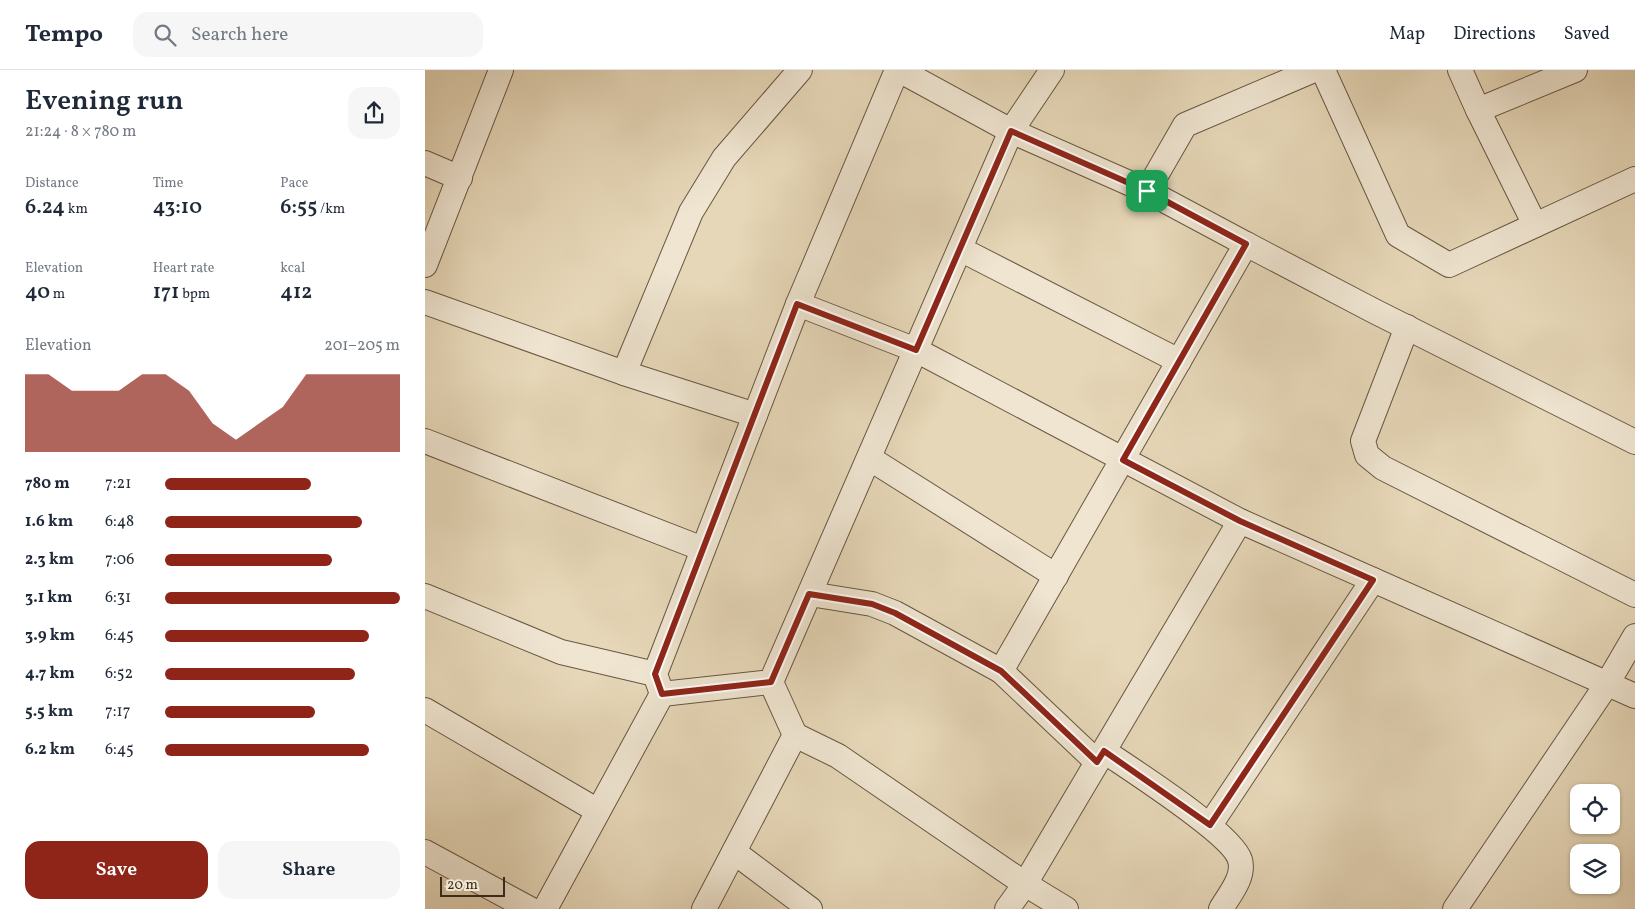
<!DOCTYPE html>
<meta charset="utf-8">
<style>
body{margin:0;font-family:Vollkorn,serif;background:#f6f6f7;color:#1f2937;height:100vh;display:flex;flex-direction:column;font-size:19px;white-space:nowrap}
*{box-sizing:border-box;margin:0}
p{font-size:16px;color:#747a83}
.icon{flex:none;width:28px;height:28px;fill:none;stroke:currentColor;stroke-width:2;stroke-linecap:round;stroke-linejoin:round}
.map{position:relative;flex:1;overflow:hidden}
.side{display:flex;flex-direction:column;background:#fff;width:425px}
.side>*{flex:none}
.tools{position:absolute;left:1145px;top:714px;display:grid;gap:10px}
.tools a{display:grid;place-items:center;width:50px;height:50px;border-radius:10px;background:#fff;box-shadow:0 1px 4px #0004;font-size:25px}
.scale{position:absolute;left:15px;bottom:12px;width:65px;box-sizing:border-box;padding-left:5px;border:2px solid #3e2c1b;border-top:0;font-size:14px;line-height:18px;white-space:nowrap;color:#3e2c1b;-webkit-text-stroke:4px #efe5d1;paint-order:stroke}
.pin{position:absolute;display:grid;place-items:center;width:42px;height:42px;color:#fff;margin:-21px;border-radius:10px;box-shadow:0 2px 8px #0006}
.round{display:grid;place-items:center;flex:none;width:52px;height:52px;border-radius:15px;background:#f6f6f7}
.overview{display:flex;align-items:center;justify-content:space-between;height:85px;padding:0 25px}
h1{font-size:28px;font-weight:600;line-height:38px}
.metrics{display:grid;grid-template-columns:repeat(3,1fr);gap:8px;height:85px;padding:5px 25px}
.metrics div{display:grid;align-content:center}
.metrics b{font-size:21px;font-weight:600}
.metrics small{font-size:14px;font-weight:400}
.metrics p{font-size:14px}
.chart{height:140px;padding:10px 25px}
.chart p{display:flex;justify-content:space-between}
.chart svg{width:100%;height:90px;margin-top:5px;fill:#8f2418;opacity:.7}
.action{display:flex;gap:10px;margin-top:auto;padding:10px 25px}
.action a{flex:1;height:58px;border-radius:15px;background:#8f2418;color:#fff;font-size:20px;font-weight:600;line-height:58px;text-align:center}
.action a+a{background:#f6f6f7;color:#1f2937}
ul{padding:0 25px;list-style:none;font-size:16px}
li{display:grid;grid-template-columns:80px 60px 1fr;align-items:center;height:38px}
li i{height:12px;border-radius:6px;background:#8f2418}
header{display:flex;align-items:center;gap:30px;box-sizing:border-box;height:70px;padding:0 25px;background:#fff;border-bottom:1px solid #e0e1e3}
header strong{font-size:24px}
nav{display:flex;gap:28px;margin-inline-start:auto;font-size:18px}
.search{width:350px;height:45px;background:#f6f6f7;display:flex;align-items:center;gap:12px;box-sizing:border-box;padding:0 18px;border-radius:15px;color:#747a83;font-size:19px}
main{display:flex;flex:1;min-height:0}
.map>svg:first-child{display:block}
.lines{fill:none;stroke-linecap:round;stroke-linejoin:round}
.minor-casing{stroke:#685742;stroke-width:26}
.minor{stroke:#efe5d1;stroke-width:24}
.route-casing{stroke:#fff;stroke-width:10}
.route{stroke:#8f2418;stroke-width:6}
</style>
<header>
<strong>Tempo</strong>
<div class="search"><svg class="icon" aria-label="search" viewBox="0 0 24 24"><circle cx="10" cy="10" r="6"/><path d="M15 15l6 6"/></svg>Search here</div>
<nav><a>Map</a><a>Directions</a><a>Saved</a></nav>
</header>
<main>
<section class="side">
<div class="overview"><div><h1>Evening run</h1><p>21:24 · 8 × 780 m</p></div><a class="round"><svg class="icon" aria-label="share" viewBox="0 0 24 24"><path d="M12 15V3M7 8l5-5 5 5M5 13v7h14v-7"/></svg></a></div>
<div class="metrics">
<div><p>Distance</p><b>6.24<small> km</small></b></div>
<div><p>Time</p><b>43:10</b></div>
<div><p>Pace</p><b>6:55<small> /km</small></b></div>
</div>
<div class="metrics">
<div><p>Elevation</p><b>40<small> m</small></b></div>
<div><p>Heart rate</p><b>171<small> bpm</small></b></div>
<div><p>kcal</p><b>412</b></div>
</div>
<div class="chart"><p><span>Elevation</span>201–205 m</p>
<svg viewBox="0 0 160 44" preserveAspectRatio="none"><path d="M0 44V6L10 6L20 14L30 14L40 14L50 6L60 6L70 14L80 30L90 38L100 30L110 22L120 6L130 6L140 6L150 6L160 6V44z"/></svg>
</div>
<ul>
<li><b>780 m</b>7:21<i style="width:62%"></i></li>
<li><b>1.6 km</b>6:48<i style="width:84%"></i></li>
<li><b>2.3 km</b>7:06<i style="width:71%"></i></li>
<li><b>3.1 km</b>6:31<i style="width:100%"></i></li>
<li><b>3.9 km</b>6:45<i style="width:87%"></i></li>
<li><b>4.7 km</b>6:52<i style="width:81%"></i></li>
<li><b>5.5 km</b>7:17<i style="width:64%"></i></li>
<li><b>6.2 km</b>6:45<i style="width:87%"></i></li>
</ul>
<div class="action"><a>Save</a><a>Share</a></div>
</section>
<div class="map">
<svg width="1210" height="839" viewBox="0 0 1210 839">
<rect width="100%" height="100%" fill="#e6d7b8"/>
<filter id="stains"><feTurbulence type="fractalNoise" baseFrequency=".004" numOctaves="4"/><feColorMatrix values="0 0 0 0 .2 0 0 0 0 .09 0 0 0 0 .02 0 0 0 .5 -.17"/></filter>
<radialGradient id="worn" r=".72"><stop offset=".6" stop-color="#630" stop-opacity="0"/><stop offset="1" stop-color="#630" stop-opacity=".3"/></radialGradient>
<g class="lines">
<g class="minor-casing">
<g id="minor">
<path d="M472 0 373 234 491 280 815 451 1210 626"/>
<path d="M474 0 586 61 627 0"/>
<path d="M898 0 973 165 1024 195 1210 109"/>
<path d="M1035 0 1053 40 1150 0"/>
<path d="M1053 40 1110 155"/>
<path d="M0 93 35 108"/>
<path d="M821 174 949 241 1210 372"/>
<path d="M535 179 754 291"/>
<path d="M0 195 76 0"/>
<path d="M0 232 199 303 330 345"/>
<path d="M373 234 230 604 237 624 346 612 586 61 722 121 760 55 889 0"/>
<path d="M982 257 938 371 942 385 958 398 1210 525"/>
<path d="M199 303 266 142 299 88 375 0"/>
<path d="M0 371 278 479"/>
<path d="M444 388 631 506"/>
<path d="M385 524 447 534 470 543 576 601"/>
<path d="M0 526 136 582 230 604"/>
<path d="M0 640 173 741"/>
<path d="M370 665 413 686 600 814 582 839"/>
<path d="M679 681C705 699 808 764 815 790 820 807 804 825 796 839"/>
<path d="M672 692 576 601 821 174 722 121"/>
<path d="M785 755 948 510"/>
<path d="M0 782 105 839"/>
<path d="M309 782 385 839"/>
<path d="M120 839 237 624"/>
<path d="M279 839 370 665 346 612"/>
<path d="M641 839 600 814 815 451"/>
<path d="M1030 839 1182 614 1210 566"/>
</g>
</g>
<use href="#minor" class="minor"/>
</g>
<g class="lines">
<g class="route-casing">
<path id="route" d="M586 61 722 121 821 174 698 390 815 451 948 510 785 755 679 681 672 692 576 601 470 543 447 534 384 524 346 612 237 624 230 604 372 234 491 280Z"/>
</g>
<use href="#route" class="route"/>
</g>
<rect width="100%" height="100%" filter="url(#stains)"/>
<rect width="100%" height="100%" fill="url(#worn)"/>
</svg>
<div class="tools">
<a><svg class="icon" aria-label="locate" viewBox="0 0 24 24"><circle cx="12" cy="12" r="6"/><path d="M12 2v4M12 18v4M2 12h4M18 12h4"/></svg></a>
<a><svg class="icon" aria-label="layers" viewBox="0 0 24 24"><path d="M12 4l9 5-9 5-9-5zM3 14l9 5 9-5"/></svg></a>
</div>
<div class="scale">20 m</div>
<div class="pin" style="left:722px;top:121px;background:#1e9e55"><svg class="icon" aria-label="arrive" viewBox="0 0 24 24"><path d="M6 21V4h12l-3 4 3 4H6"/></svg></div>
</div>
</main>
